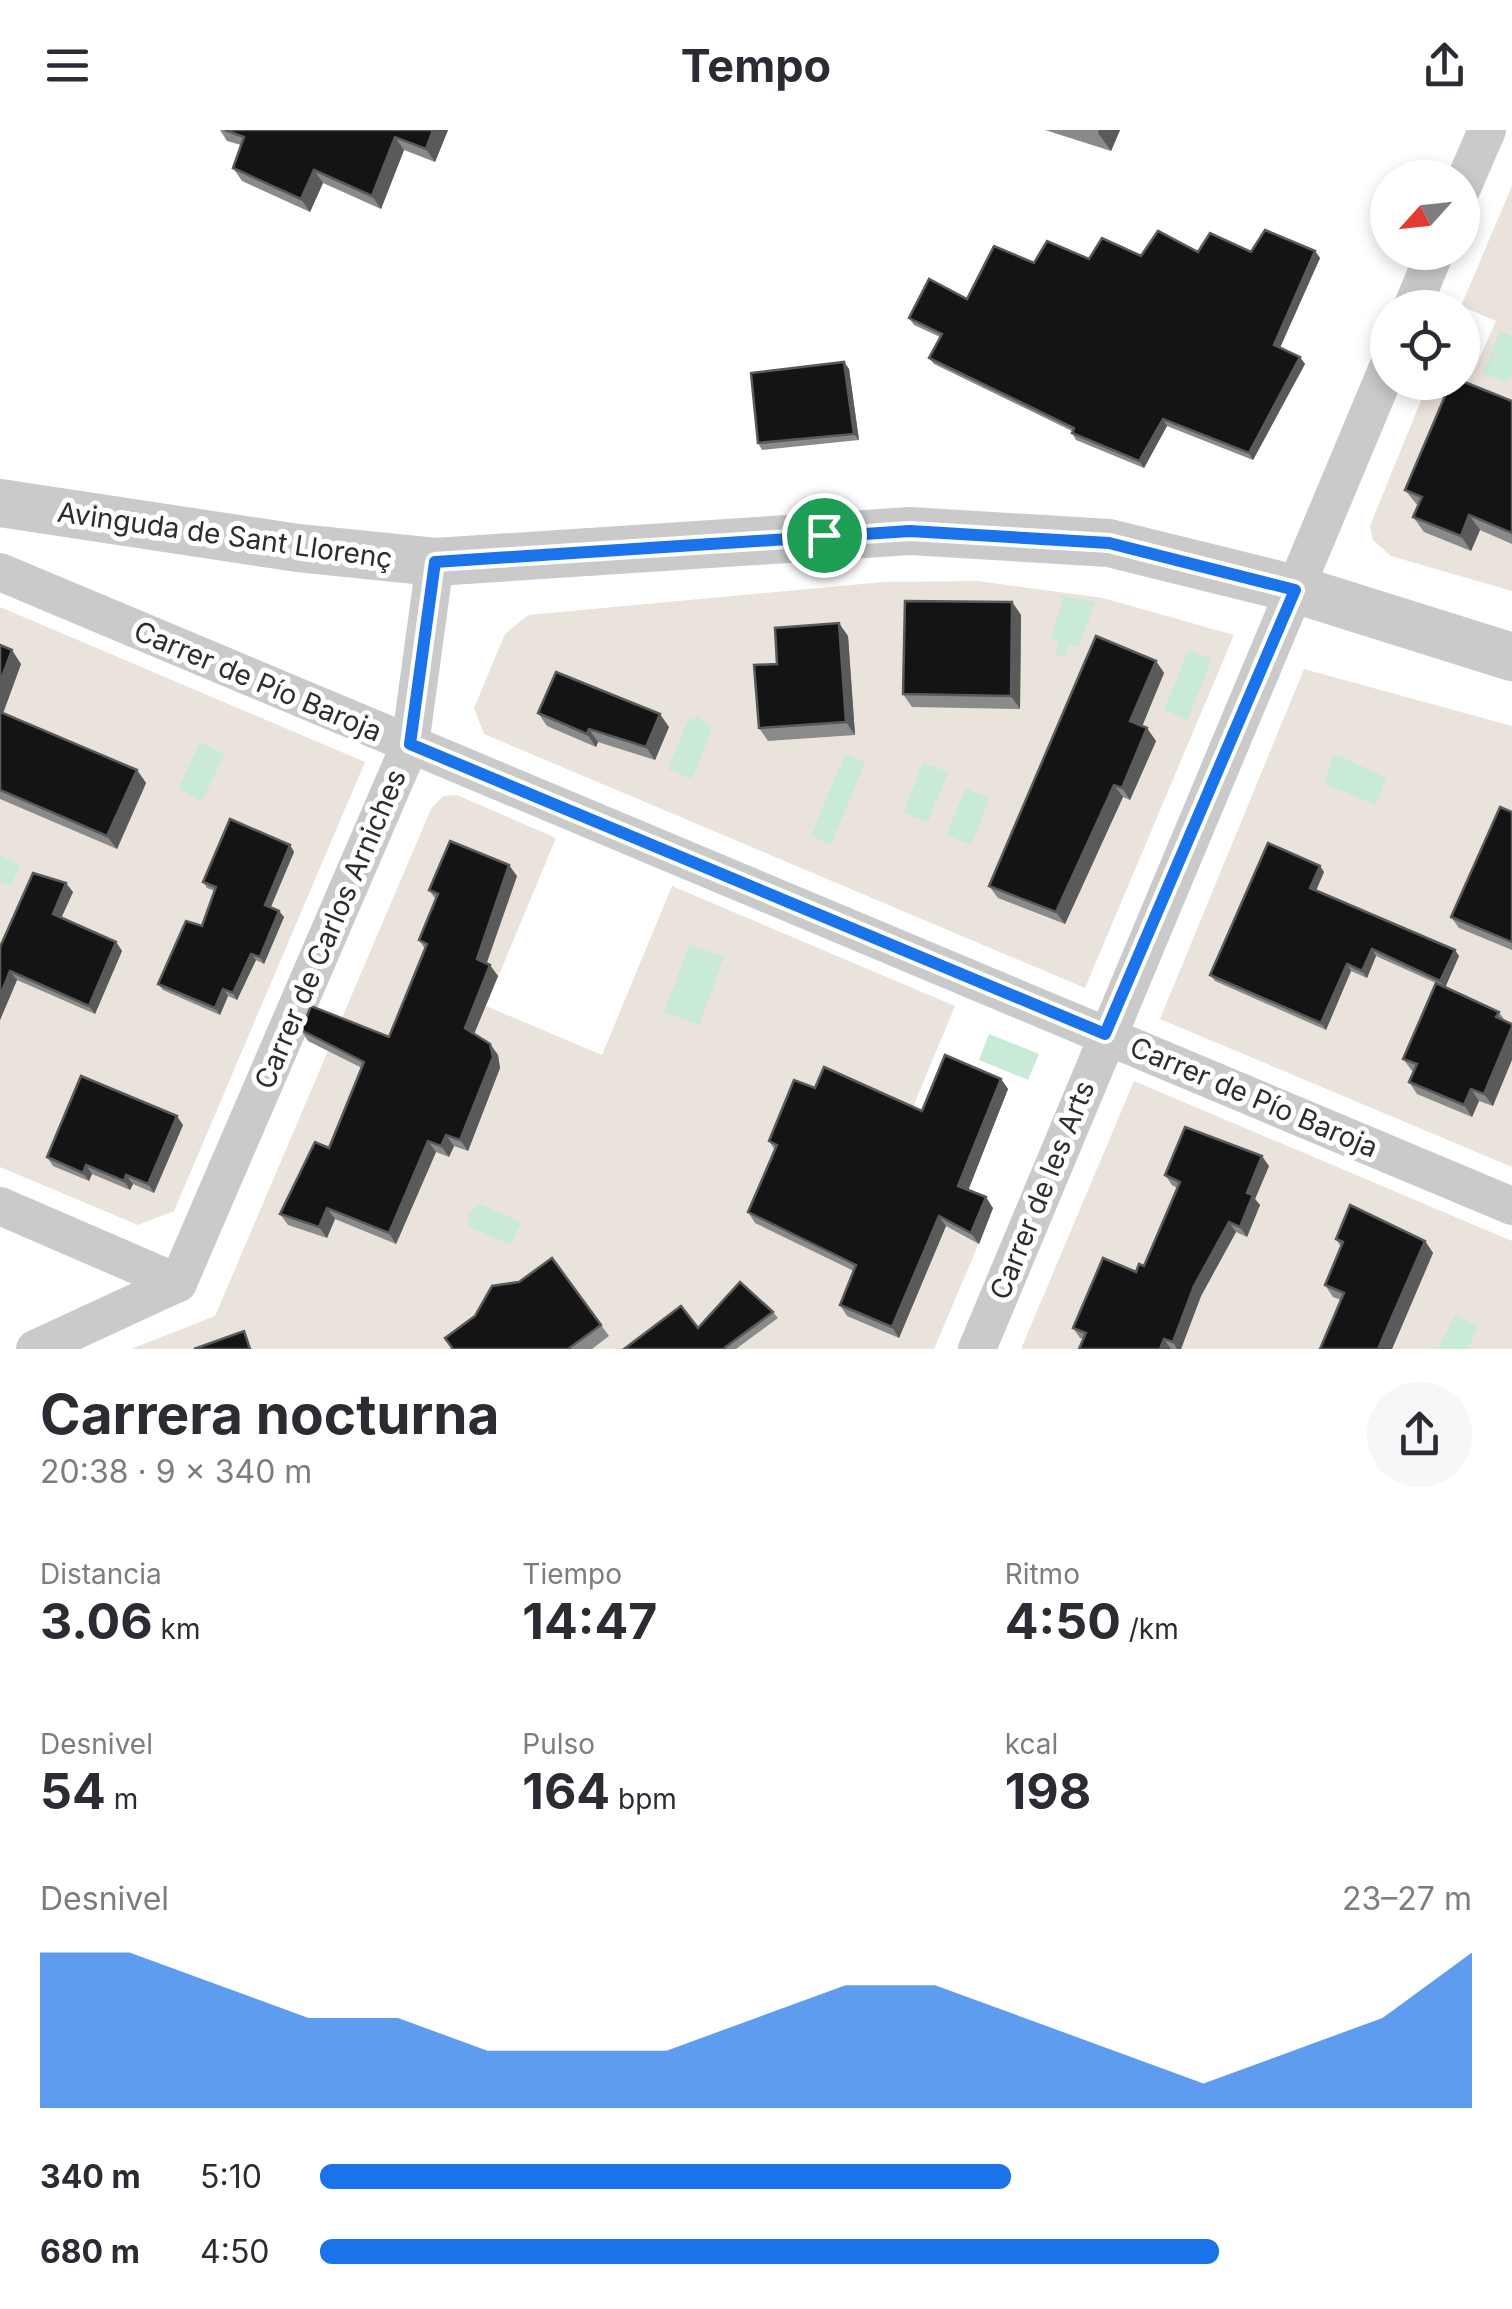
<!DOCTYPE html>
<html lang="es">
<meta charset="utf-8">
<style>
body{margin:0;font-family:Inter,sans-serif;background:#f7f7f7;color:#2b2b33;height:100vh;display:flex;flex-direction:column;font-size:38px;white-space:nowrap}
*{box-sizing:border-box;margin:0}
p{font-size:32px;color:#7c7c81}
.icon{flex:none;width:55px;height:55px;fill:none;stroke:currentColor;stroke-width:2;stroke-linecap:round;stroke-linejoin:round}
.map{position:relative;height:1219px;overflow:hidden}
.sheet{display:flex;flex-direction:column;background:#fff;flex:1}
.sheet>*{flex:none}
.needle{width:65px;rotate:243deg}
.fabs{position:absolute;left:1370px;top:30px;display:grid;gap:20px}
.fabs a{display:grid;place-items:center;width:110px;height:110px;border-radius:50%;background:#fff;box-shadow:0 5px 15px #0003;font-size:50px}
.pin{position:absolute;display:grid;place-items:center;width:85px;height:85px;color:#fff;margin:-42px;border:5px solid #fff;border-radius:50%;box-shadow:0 2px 10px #0007}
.round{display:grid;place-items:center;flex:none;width:105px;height:105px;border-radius:52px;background:#f7f7f7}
.head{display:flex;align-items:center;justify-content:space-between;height:170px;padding:0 40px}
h1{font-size:55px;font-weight:700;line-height:75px}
.figures{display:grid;grid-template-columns:repeat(3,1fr);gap:15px;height:170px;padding:10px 40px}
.figures div{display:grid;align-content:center}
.figures b{font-size:50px;font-weight:700}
.figures small{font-size:28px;font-weight:400}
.figures p{font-size:28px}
.chart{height:280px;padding:20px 40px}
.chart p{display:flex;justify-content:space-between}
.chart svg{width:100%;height:180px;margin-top:10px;fill:#1a73e8;opacity:.7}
ul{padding:0 40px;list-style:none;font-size:32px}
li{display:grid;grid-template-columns:160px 120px 1fr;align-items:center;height:75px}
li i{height:25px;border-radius:12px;background:#1a73e8}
header{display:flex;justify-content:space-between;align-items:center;height:130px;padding:0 40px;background:#fff;font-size:45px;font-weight:700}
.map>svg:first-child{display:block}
.green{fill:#eae3db}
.water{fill:#c8ead7}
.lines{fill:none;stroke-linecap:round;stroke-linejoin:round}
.minor{stroke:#cacaca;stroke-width:38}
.tertiary{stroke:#cacaca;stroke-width:48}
.wall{fill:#8a8a8a}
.shaded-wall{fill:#5a5a5a}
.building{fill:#141414;stroke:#5a5a5a;stroke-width:2.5}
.route-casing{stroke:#fff;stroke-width:20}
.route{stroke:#1a73e8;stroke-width:12}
.labels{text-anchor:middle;stroke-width:10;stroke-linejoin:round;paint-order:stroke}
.street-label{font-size:28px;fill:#2d2d2d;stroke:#fff}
</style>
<header><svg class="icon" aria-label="menu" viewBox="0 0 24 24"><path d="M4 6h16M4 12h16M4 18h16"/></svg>Tempo<svg class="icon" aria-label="share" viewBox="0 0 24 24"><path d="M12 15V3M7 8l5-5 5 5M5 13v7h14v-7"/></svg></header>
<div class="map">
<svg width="1512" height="1219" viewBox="0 0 1512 1219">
<rect width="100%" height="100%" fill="#fff"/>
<g class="green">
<path d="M1512 56V461L1391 426 1373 410 1370 396 1428 253 1462 252 1463 233 1475 238 1496 191 1461 176Z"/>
<path d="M978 451 1103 468 1234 505 1085 858 484 604 474 578 505 504 528 485 883 452Z"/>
<path d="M0 477 365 632 174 1081 138 1095 0 1037Z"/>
<path d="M1304 539 1512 596V1037L1160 889Z"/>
<path d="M457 665 556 708 486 876 602 925 672 756 955 876 880 1056 985 1099 934 1219H131L215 1186 431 679 443 666Z"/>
<path d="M1134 951 1512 1111V1219H1021Z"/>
</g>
<g class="water">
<path d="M1500 201 1512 206V241L1507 253 1483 243Z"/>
<path d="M1063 466 1096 472 1078 516 1068 515 1064 527 1055 524 1059 512 1051 510Z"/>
<path d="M1189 519 1212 529 1187 590 1164 580Z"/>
<path d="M699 587 712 599 692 649 668 639 688 590Z"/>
<path d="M200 612 225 624 202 671 178 659Z"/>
<path d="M845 624 865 632 831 715 811 706Z"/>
<path d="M1338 625 1386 648 1376 675 1325 654 1333 626Z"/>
<path d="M923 633 948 642 928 692 903 683Z"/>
<path d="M966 658 990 668 971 715 946 705Z"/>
<path d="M0 726 20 735 11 756 0 752Z"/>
<path d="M690 814 724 827 699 895 664 882Z"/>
<path d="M989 904 1039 924 1028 950 979 930Z"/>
<path d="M479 1074 521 1092 511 1115 469 1097 467 1085Z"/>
<path d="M1455 1185 1478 1196 1468 1219H1438Z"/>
</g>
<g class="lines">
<g class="minor">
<path d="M1462 58 1487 0"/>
<path d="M1412 178 1435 122"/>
<path d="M0 442 1512 1076"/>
<path d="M0 1076 178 1153"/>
<path d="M178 1153 410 615 435 432"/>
<path d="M35 1219 178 1153"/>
<path d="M977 1219 1388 237"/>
</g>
<path class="tertiary" d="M0 373 298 418 435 432 910 401 1109 413 1295 459 1512 527"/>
</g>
<g class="wall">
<path d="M220 0H448L435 32 404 20 381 79 323 53 310 82 242 51 233 38 241 15 227 11Z"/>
<path d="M1045 0H1120L1111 21Z"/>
<path d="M1315 121 1320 128 1280 218 1305 234 1253 330 1167 296 1144 338 1076 310 1072 303V301L934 234 929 228 940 207 914 195 909 188 967 169 1034 133 1198 122Z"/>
<path d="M844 232 849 239 859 310 762 320 758 313Z"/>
<path d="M1512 271V414L1480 400 1471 421 1424 402 1413 387 1418 376 1405 360Z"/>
<path d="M1012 472 1021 485 1020 579 912 577 903 564Z"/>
<path d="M848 506 855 605 768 611 759 598 777 534Z"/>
<path d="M0 515 21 534 3 584 137 640 146 653 117 719 0 669Z"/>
<path d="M1156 531 1164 543 1142 596 1156 611 1130 670 1123 667 1065 794 998 768 989 756Z"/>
<path d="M538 583 669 597 655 630 598 612 596 617 547 596Z"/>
<path d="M1512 682V820L1459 798 1451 787Z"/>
<path d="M290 715 294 722 271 777 279 781 284 787 264 834 256 830 237 870 228 866 220 885 163 860 158 854 202 796 215 761 207 758 203 752Z"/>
<path d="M1320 736 1324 742 1316 761 1459 826 1445 857 1499 882 1505 891 1493 976 1479 971 1472 987 1417 964 1409 952 1413 942 1403 929 1436 853 1376 826 1367 848 1351 841 1326 900 1215 851 1210 845Z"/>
<path d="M517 746 487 833 498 846 474 904 490 914 498 925 500 938 468 1021 454 1016 449 1027 436 1022 396 1114 335 1089 327 1108 288 1095 280 1084 329 1018 362 938 308 911 301 900 389 907 425 819 419 810 436 770 429 760Z"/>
<path d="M73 762 61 788 116 812 122 821 95 884 17 850 0 890V817Z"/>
<path d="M1001 949 1008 959 968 1060 993 1078 979 1114 946 1096 899 1208 847 1186 840 1175 854 1141 755 1093 748 1082 775 1020 769 1011 815 958 922 981Z"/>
<path d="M183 995 154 1063 133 1054 130 1060 92 1044 89 1051 53 1036 47 1027Z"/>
<path d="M1269 1036 1255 1069 1260 1075 1247 1107 1236 1102 1201 1166 1181 1219H1079L1083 1209 1080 1208 1073 1198 1144 1136 1177 1058 1172 1055 1165 1045Z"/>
<path d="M1336 1109 1425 1111 1433 1123 1392 1219H1320L1341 1170 1333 1167 1325 1155 1341 1117Z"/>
<path d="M552 1128 609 1206 592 1219H453L519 1152Z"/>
<path d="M773 1182 778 1188 736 1219H624L698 1198Z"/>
</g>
<g class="shaded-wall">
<path d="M433 0H448L435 32 426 19Z"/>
<path d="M1099 0H1120L1111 21 1098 3Z"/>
<path d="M395 7 404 20 381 79 372 66Z"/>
<path d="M314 40 323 53 310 82 301 69Z"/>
<path d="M1315 121 1320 128 1278 222 1274 215Z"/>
<path d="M1300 227 1305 234 1253 330 1249 323Z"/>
<path d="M844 232 849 239 859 310 854 304Z"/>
<path d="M1163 289 1167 296 1144 338 1139 331Z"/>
<path d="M1469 385 1480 400 1471 421 1461 406Z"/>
<path d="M1012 472 1021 485 1020 579 1011 566Z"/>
<path d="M839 493 848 506 855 605 846 592Z"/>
<path d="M12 520 21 534 0 591V552Z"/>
<path d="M1156 531 1164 543 1139 604 1130 591Z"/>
<path d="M660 584 669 597 655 630 646 617Z"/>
<path d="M1147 598 1156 611 1130 670 1122 658Z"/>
<path d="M589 599 598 612 596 617 587 604Z"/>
<path d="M137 640 146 653 117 719 107 706Z"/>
<path d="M1114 655 1123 667 1065 794 1056 782Z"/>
<path d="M290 715 294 722 269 781 265 775Z"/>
<path d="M509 735 517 746 484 840 477 829Z"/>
<path d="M1320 736 1324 742 1314 765 1310 758Z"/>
<path d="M66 753 73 762 59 793 53 784Z"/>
<path d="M279 781 284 787 264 834 260 827Z"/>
<path d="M116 812 122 821 95 884 89 876Z"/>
<path d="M1372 819 1376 826 1367 848 1362 841Z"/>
<path d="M1455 820 1459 826 1445 858 1440 851Z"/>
<path d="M251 824 256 830 237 870 233 863Z"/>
<path d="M1347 834 1351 841 1326 900 1321 893Z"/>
<path d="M490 835 498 846 472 909 465 898Z"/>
<path d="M10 841 17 850 0 890V866Z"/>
<path d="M223 859 228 866 220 885 215 878Z"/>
<path d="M1512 897V930L1493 976 1484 964Z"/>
<path d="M490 914 498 925 500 938 468 1021 460 1010Z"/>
<path d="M1001 949 1008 959 966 1066 958 1056Z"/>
<path d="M1471 959 1479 971 1472 987 1464 975Z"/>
<path d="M177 986 183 995 154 1063 148 1054Z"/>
<path d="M446 1005 454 1016 449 1027 441 1016Z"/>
<path d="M428 1011 436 1022 396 1114 389 1103Z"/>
<path d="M1262 1026 1269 1036 1255 1069 1260 1075 1247 1107 1240 1097 1247 1063Z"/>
<path d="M86 1035 92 1044 89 1051 83 1043Z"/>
<path d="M126 1045 133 1054 130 1060 124 1051Z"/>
<path d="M986 1067 993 1078 979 1114 971 1103Z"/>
<path d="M327 1078 335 1089 327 1108 319 1097Z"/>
<path d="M939 1086 946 1096 899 1208 892 1197Z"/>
<path d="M1229 1092 1236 1102 1201 1166 1181 1219H1177L1173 1212 1194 1156Z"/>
<path d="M1425 1111 1433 1123 1392 1219H1378Z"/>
<path d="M1164 1209 1171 1219H1160Z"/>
</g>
<g class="building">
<path d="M225 0H433L426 19 395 7 372 66 314 40 301 69 233 38 244 7Z"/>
<path d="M1265 100 1315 121 1274 215 1300 227 1249 323 1163 289 1139 331 1072 303 1074 298 929 228 942 204 909 188 929 149 967 169 994 116 1034 133 1047 111 1089 129 1102 108 1141 126 1158 101 1198 122 1210 103 1251 122Z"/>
<path d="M844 232 854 304 758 313 751 243Z"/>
<path d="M1462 251 1512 271V403L1469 385 1461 406 1413 387 1422 367 1405 360 1451 252H1462Z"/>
<path d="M905 471 1012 472 1011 566 903 564Z"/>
<path d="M839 493 846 592 759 598 754 535 777 534 775 498Z"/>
<path d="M1096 506 1156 531 1130 591 1147 598 1122 658 1114 655 1056 782 989 756Z"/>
<path d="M0 515 12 520 0 552Z"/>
<path d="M556 542 660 584 646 617 589 599 587 604 538 583Z"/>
<path d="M0 582 137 640 107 706 0 660Z"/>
<path d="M1500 677 1512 682V812L1451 787Z"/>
<path d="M230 689 290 715 265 775 279 781 260 827 251 824 233 863 223 859 215 878 158 854 186 791 202 796 216 757 203 752Z"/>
<path d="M450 711 509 735 477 829 490 835 465 898 490 914 493 927 460 1010 446 1005 441 1016 428 1011 389 1103 327 1078 319 1097 280 1084 315 1012 329 1018 364 932 301 900 311 876 389 907 427 814 419 810 438 764 429 760Z"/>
<path d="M1268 713 1320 736 1310 758 1455 820 1440 851 1372 819 1362 841 1347 834 1321 893 1210 845Z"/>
<path d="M33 743 66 753 53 784 116 812 89 876 10 841 0 866V817Z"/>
<path d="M1436 853 1499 882 1496 887 1512 894V897L1484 964 1471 959 1464 975 1409 952 1417 934 1403 929Z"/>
<path d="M945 925 1001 949 958 1056 986 1067 971 1103 939 1086 892 1197 840 1175 856 1135 748 1082 777 1015 769 1011 794 950 815 958 824 937 922 981Z"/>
<path d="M81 946 177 986 148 1054 126 1045 124 1051 86 1035 83 1043 47 1027Z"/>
<path d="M1185 997 1262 1026 1247 1063 1253 1065 1240 1097 1229 1092 1194 1156 1173 1212 1164 1209 1160 1219H1079L1086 1203 1073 1198 1103 1128 1136 1142 1139 1134 1144 1136 1180 1052 1165 1045Z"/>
<path d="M1350 1075 1425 1111 1378 1219H1320L1344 1163 1325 1155 1343 1112 1336 1109Z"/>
<path d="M552 1128 601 1195 568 1219H453L445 1208 475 1186 492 1156 519 1152Z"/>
<path d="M740 1152 773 1182 723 1219H624L681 1176 698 1198Z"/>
<path d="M244 1201 250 1219H194Z"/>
</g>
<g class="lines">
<g class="route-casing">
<path id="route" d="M910 401 1109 413 1295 460 1105 904 410 614 435 432Z"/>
</g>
<use href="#route" class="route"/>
</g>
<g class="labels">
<g class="street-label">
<text transform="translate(225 405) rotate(8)" y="10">Avinguda de Sant Llorenç</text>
<text transform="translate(258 551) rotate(23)" y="10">Carrer de Pío Baroja</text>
<text transform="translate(330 799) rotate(-67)" y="10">Carrer de Carlos Arniches</text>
<text transform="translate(1254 967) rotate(23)" y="10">Carrer de Pío Baroja</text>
<text transform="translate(1042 1060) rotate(-68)" y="10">Carrer de les Arts</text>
</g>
</g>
</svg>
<div class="fabs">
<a><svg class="needle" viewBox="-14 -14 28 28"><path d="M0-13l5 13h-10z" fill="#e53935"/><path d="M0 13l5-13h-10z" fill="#7c7c81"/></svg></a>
<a><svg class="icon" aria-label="locate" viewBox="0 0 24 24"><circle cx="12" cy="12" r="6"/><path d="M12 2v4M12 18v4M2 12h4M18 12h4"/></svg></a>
</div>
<div class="pin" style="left:824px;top:405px;background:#1e9e55"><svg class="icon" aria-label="arrive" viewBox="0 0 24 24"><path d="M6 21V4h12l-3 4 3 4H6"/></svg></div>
</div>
<section class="sheet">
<div class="head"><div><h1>Carrera nocturna</h1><p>20:38 · 9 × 340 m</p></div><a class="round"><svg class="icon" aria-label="share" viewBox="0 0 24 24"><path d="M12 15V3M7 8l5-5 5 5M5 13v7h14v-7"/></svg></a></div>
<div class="figures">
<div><p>Distancia</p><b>3.06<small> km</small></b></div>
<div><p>Tiempo</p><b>14:47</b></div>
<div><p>Ritmo</p><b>4:50<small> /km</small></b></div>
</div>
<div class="figures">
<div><p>Desnivel</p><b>54<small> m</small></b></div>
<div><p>Pulso</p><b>164<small> bpm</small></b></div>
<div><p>kcal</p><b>198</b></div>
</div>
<div class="chart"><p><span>Desnivel</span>23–27 m</p>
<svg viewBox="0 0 160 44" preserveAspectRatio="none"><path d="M0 44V6L10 6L20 14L30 22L40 22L50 30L60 30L70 30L80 22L90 14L100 14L110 22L120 30L130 38L140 30L150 22L160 6V44z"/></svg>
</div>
<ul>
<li><b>340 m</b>5:10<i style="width:60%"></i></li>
<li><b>680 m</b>4:50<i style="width:78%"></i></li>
</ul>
</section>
